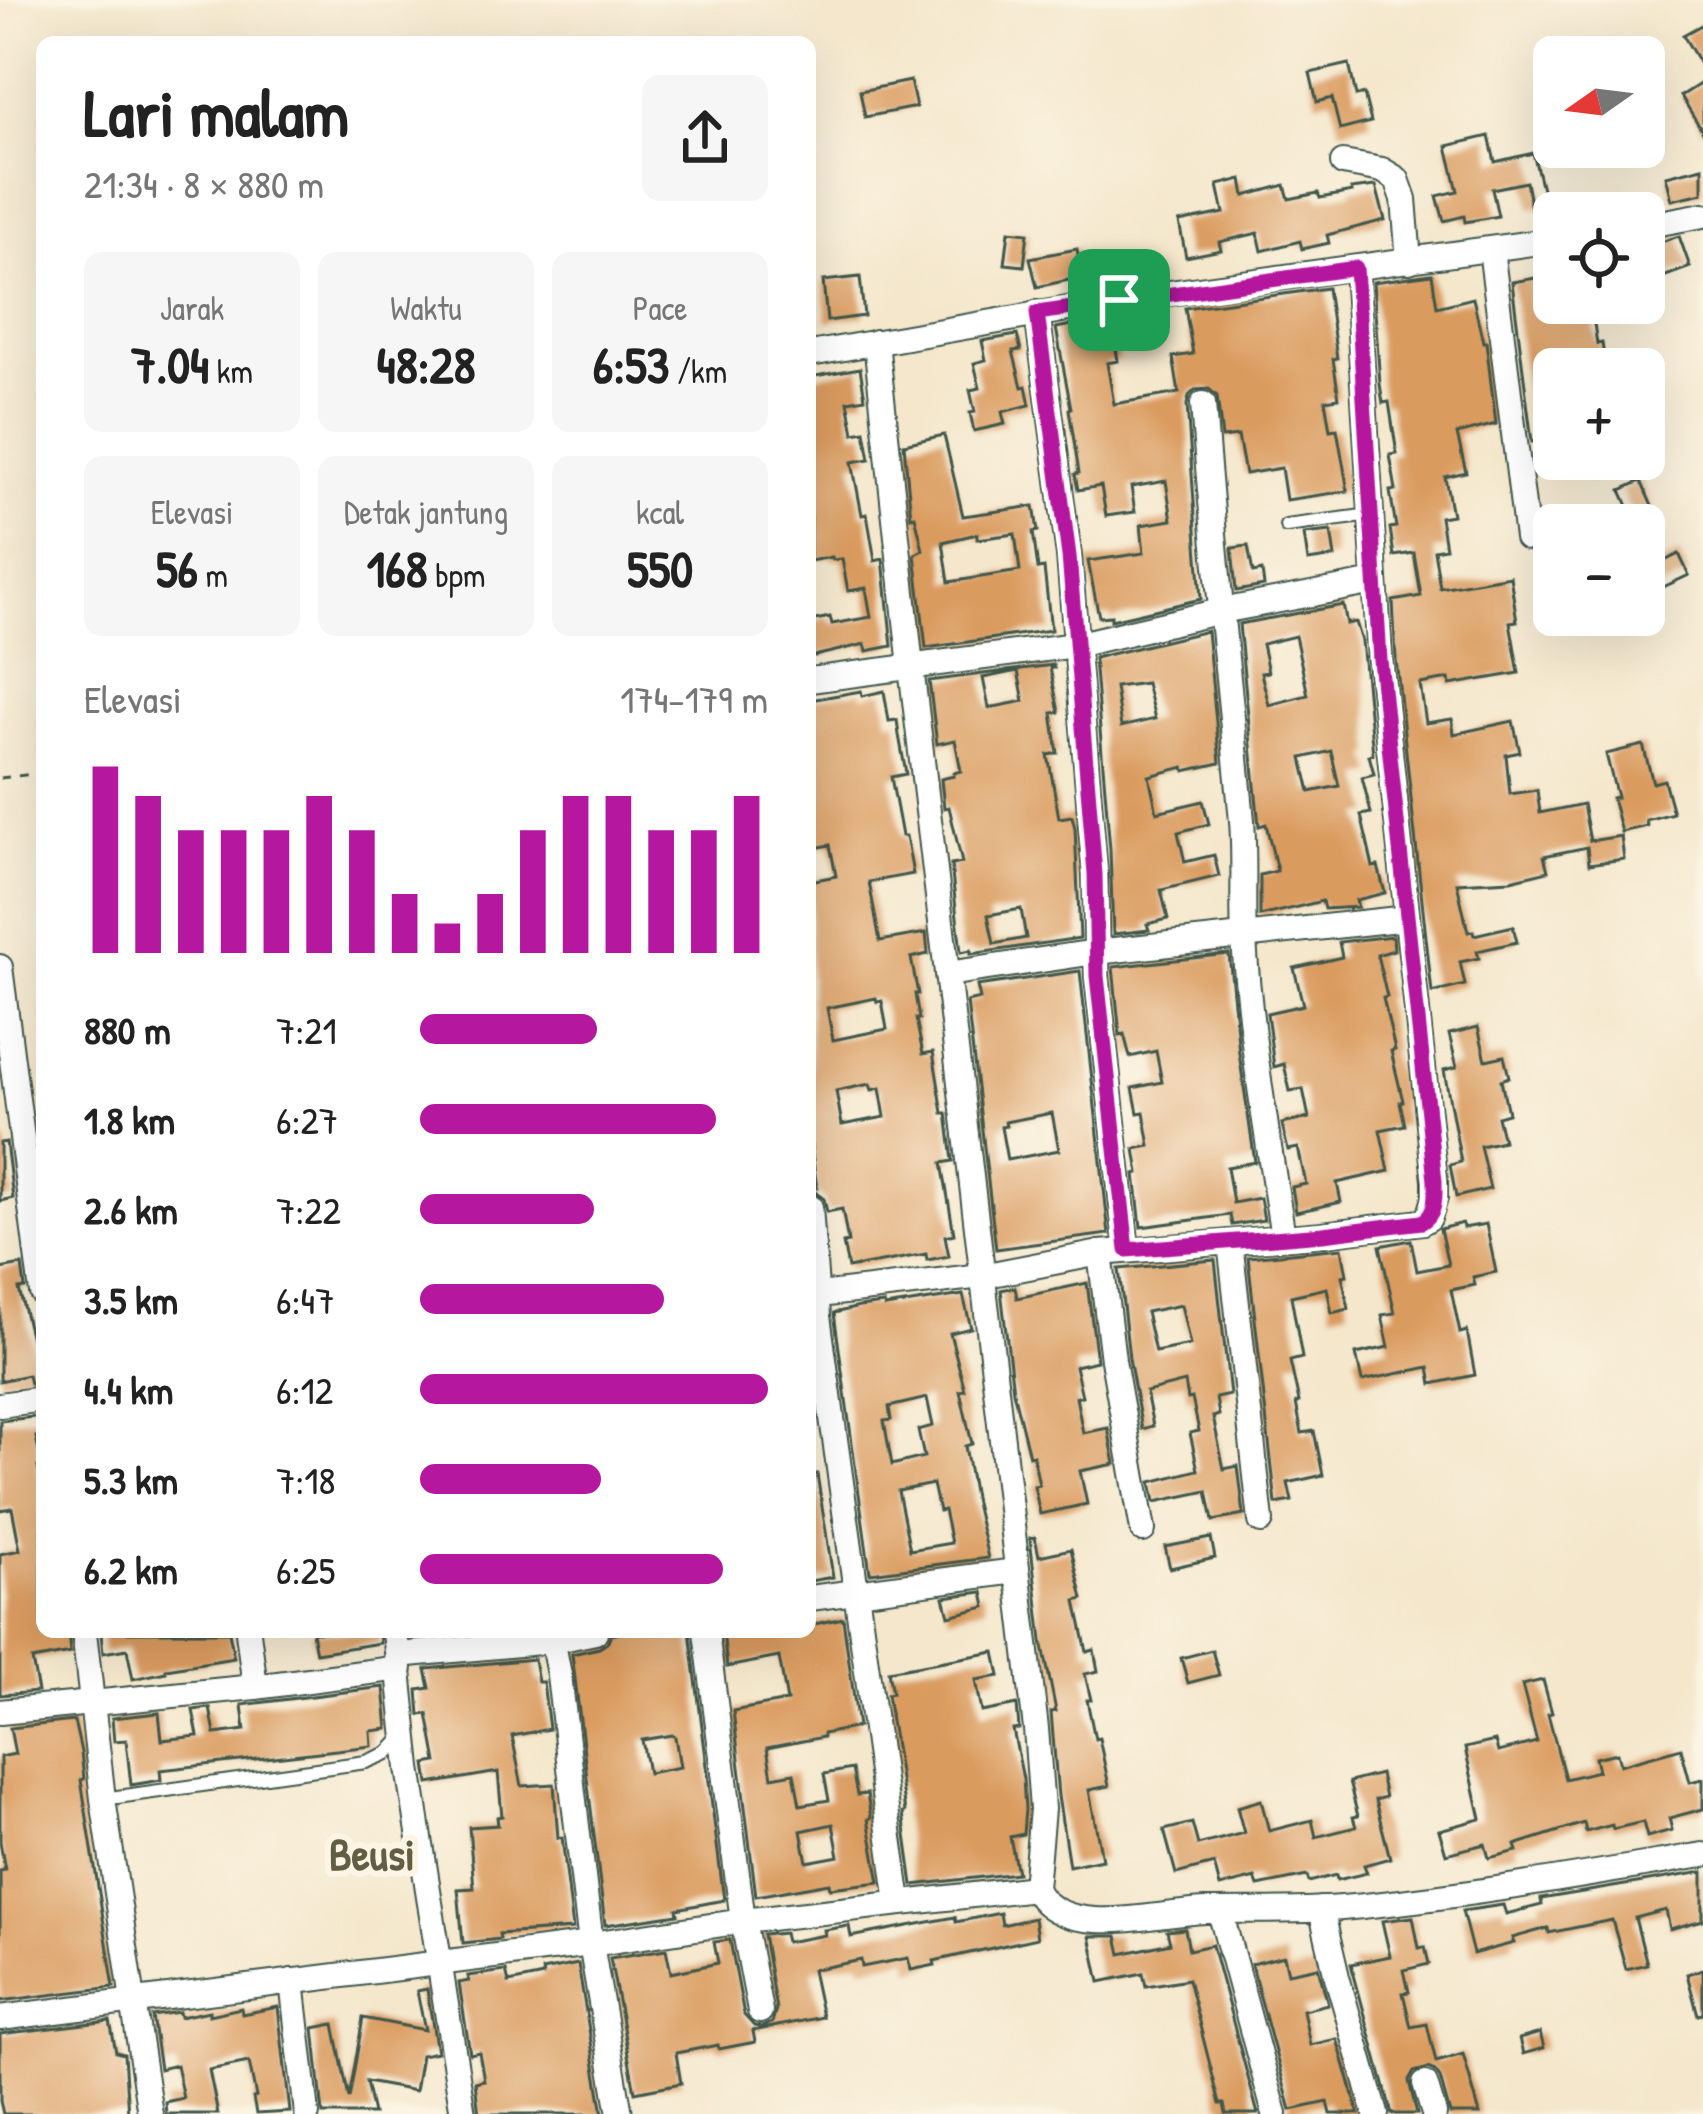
<!DOCTYPE html>
<html lang="id">
<meta charset="utf-8">
<style>
body{margin:0;font-family:"Patrick Hand",sans-serif;background:#f6f6f6;color:#222;height:100vh;display:flex;flex-direction:column;font-size:45px;white-space:nowrap}
*{box-sizing:border-box;margin:0}
p{font-size:39px;color:#767676}
.icon{flex:none;width:66px;height:66px;fill:none;stroke:currentColor;stroke-width:2;stroke-linecap:round;stroke-linejoin:round}
.map{position:relative;flex:1;overflow:hidden}
.drawer{position:absolute;left:36px;top:36px;width:780px;height:1602px;display:flex;flex-direction:column;background:#fff;border-radius:18px;box-shadow:0 12px 48px #0002}
.drawer>*{flex:none}
.needle{width:78px;rotate:256deg}
.controls{position:absolute;left:1533px;top:36px;display:grid;gap:24px}
.controls a{display:grid;place-items:center;width:132px;height:132px;border-radius:18px;background:#fff;box-shadow:0 12px 48px #0002;font-size:60px}
.pin{position:absolute;display:grid;place-items:center;width:102px;height:102px;color:#fff;margin:-51px;border-radius:24px;box-shadow:0 6px 18px #0006}
.round{display:grid;place-items:center;flex:none;width:126px;height:126px;border-radius:18px;background:#f6f6f6}
.head{display:flex;align-items:center;justify-content:space-between;height:204px;padding:0 48px}
h1{font-size:66px;font-weight:700;line-height:90px}
.figures{display:grid;grid-template-columns:repeat(3,1fr);gap:18px;height:204px;padding:12px 48px}
.figures div{display:grid;align-content:center;border-radius:18px;background:#f6f6f6;text-align:center}
.figures b{font-size:51px;font-weight:700}
.figures small{font-size:33px;font-weight:400}
.figures p{font-size:33px}
.chart{height:336px;padding:24px 48px}
.chart p{display:flex;justify-content:space-between}
.chart svg{width:100%;height:216px;margin-top:12px;stroke:#b5179e;stroke-width:6}
ul{padding:0 48px;list-style:none;font-size:39px}
li{display:grid;grid-template-columns:192px 144px 1fr;align-items:center;height:90px}
li i{height:30px;border-radius:15px;background:#b5179e}
.map>svg:first-child{display:block}
.building{fill:#da9b5f;fill-rule:evenodd}
.lines{fill:none;stroke-linecap:round;stroke-linejoin:round}
.lane-casing{stroke:#3f564b;stroke-width:16}
.street-casing{stroke:#3f564b;stroke-width:28}
.path{stroke:#3f564b;stroke-width:3;stroke-dasharray:9 9;stroke-linecap:butt}
.lane{stroke:#fff;stroke-width:12}
.street{stroke:#fff;stroke-width:24}
.route-casing{stroke:#fff;stroke-width:24}
.route{stroke:#b5179e;stroke-width:15}
.labels{text-anchor:middle;stroke-width:12;stroke-linejoin:round;paint-order:stroke}
.quarter-label{font-size:45px;font-weight:bold;fill:#605e43;stroke:#fcf5e5}
</style>
<div class="map">
<svg width="1703" height="2114" viewBox="0 0 1703 2114">
<rect width="100%" height="100%" fill="#fcf5e5"/>
<filter id="ink" filterUnits="userSpaceOnUse"><feTurbulence type="fractalNoise" baseFrequency=".00833" numOctaves="2"/><feDisplacementMap in="SourceGraphic" scale="24" xChannelSelector="R" yChannelSelector="G"/><feConvolveMatrix kernelMatrix="1 2 1 2 8 2 1 2 1" color-interpolation-filters="sRGB"/></filter>
<filter id="wash" filterUnits="userSpaceOnUse"><feTurbulence type="fractalNoise" baseFrequency=".004" numOctaves="4" result="noise"/><feDisplacementMap in="SourceGraphic" scale="48" xChannelSelector="R" yChannelSelector="G"/><feGaussianBlur stdDeviation="2.7" result="paint"/><feColorMatrix in="noise" values="0 0 0 0 0 0 0 0 0 0 0 0 0 0 0 0 0 1.4 0 .05"/><feComposite in="paint" operator="in"/></filter>
<g filter="url(#wash)">
<rect width="100%" height="100%" fill="#f4e7cc"/>
<g id="blocks">
<g class="building">
<path d="M1703 24V69L1683 35Z"/>
<path d="M1349 64 1356 96 1364 94 1371 122 1340 130 1332 98 1317 102 1310 73Z"/>
<path d="M910 81 916 107 865 117 860 91Z"/>
<path d="M1703 82V132L1681 96Z"/>
<path d="M1489 136 1495 162 1533 153 1546 205 1531 209 1526 182 1492 189 1498 216 1465 222 1464 216 1444 221 1437 196 1458 191 1447 146Z"/>
<path d="M1703 167V193L1672 200 1666 176Z"/>
<path d="M1242 179 1245 196 1285 185 1289 199 1318 193 1320 198 1352 192 1351 189 1376 186 1385 220 1327 235 1329 243 1302 249 1300 241 1262 251 1258 233 1219 242 1221 250 1186 257 1179 222 1224 213 1218 185Z"/>
<path d="M1009 231 1028 233 1024 266 1005 264Z"/>
<path d="M1679 236 1690 267 1644 284V247Z"/>
<path d="M1077 249 1082 277 1037 287 1030 258Z"/>
<path d="M1432 274 1437 307 1473 298 1483 342H1486L1496 424 1457 434 1466 472 1445 477 1452 515 1440 517 1445 548 1434 550 1440 588 1510 576 1517 621 1510 622 1519 673 1450 685 1449 679 1420 684 1426 723 1452 719 1454 734 1513 721 1520 752 1506 755 1510 794 1537 790 1540 813 1583 804 1590 841 1621 836 1624 859 1589 864 1587 847 1544 856 1548 871 1511 880 1457 883 1468 932 1473 931 1474 935 1513 926 1517 942 1477 951 1479 958 1460 962 1465 985 1432 993 1396 659 1393 601 1421 596 1414 553 1394 556 1390 528 1396 527 1390 491 1396 490 1390 455 1397 454 1389 402 1383 403 1380 384 1373 282Z"/>
<path d="M860 277 864 316 827 321 823 281Z"/>
<path d="M1542 277 1549 309 1591 303 1597 344 1602 343 1605 364 1554 369V439L1532 442 1512 282Z"/>
<path d="M1327 288 1337 358 1333 359 1339 398 1325 400 1330 430 1337 429 1348 491 1286 500 1281 468 1245 474 1238 436 1222 438 1217 396 1209 389 1195 390 1189 396 1187 405 1201 599 1111 620V616L1099 617 1088 561 1144 553 1141 525 1172 520 1166 481 1131 487 1135 512 1106 516 1101 486 1078 490 1075 474 1079 473 1069 409 1071 408 1056 328 1111 318 1118 361 1107 363 1114 404 1179 393 1173 357 1193 354 1185 308Z"/>
<path d="M1017 335 1021 350 1013 351 1022 387 1026 386 1030 405 1002 412 1005 424 974 431 970 413 975 412 970 390 980 388 974 363 986 360 982 341Z"/>
<path d="M860 368 865 398 848 401 854 433 865 431 870 459 852 462 862 515 867 514 875 561 883 559 892 646 867 651 865 644 810 657V621L830 617 832 624 871 617 866 588 848 591 842 559 833 560 832 557 810 561V377Z"/>
<path d="M944 435 963 516 1034 506 1038 531 1033 532 1038 569 1044 568 1051 630 926 648 915 554 923 550 915 516 911 517 904 444ZM977 534V539L1015 534 1020 571 949 582 943 542Z"/>
<path d="M1641 481 1655 513 1635 522 1621 490Z"/>
<path d="M1331 531 1335 557 1308 561 1304 534Z"/>
<path d="M1248 546 1253 573 1262 571 1264 586 1236 591 1232 548Z"/>
<path d="M1679 554 1689 575 1644 596V571Z"/>
<path d="M1343 605 1347 624 1356 622 1362 641 1373 754 1369 755 1374 774 1362 777 1371 813 1361 815 1373 867 1378 866 1385 893 1356 900 1358 907 1324 909 1322 901 1260 916V875L1277 871 1266 824 1259 826 1239 624ZM1295 636 1308 695 1269 705 1261 673 1268 672 1262 644ZM1331 751 1339 786 1310 792 1302 758Z"/>
<path d="M1207 631 1220 763 1185 771 1184 767 1149 776 1157 812 1203 801 1209 824 1178 832 1185 862 1214 855 1219 876 1161 890 1168 919 1147 924 1149 930 1113 934 1110 849 1094 658ZM1146 683 1155 719 1121 727 1115 687Z"/>
<path d="M1053 665 1054 668H1050L1059 712 1052 713 1058 753 1048 755 1059 818 1072 816 1075 828 1080 938 971 954V950L961 952 951 865 962 863 949 807 944 808 941 779 954 776V773L961 771 955 740 937 744 929 681ZM1018 671 1024 701 989 708 983 678ZM1021 909 1026 938 994 944 988 915Z"/>
<path d="M861 691 862 696 884 691 889 721 897 720 899 735 906 774 891 777 902 836H906L913 874 869 882 880 941 926 933 928 954 911 958 918 994H915L919 1019H916L923 1054 933 1052 943 1113H947L953 1161 942 1163 954 1234 945 1236 949 1256 927 1260 926 1254 848 1268 843 1243 848 1242 842 1209 827 1212 824 1199 814 1191V1189L817 1188 810 1139V881L836 876 830 845 810 849V700ZM876 998 877 1002 882 1001 887 1029 833 1040 827 1008ZM870 1084 872 1090 880 1088 885 1117 842 1125 836 1091Z"/>
<path d="M1643 745 1653 783 1664 780 1673 813 1646 820 1647 826 1621 832 1612 798 1617 797 1606 754Z"/>
<path d="M1393 936 1394 950 1377 955 1387 997 1383 998 1395 1050 1391 1051 1403 1101 1400 1102 1405 1125 1380 1130 1389 1171 1337 1183 1341 1202 1296 1212 1292 1187 1306 1184 1298 1148 1288 1150 1282 1124 1309 1118 1303 1089 1290 1091 1284 1064 1274 1067 1267 1013 1303 1005 1294 968 1342 957 1339 942Z"/>
<path d="M1229 954 1239 1053 1255 1162 1227 1167 1233 1203 1260 1198 1264 1220 1232 1225 1230 1215 1141 1227 1135 1174 1139 1173 1135 1149 1150 1146 1144 1112 1138 1113 1133 1088 1162 1082 1156 1051 1130 1057 1124 1034 1120 1035 1113 967Z"/>
<path d="M1080 971 1109 1234 996 1249 967 1002 980 999 977 986ZM1052 1113 1059 1150 1007 1160 1001 1127 1006 1126 1005 1122Z"/>
<path d="M1478 1027 1486 1060 1504 1056 1509 1077 1501 1080 1508 1113 1497 1116 1503 1141 1480 1146 1490 1189 1456 1197 1450 1165 1461 1162 1444 1070 1457 1067 1449 1034Z"/>
<path d="M6 1142 13 1198 0 1201V1143Z"/>
<path d="M1462 1223 1463 1228 1486 1224 1496 1272 1473 1277 1475 1285 1451 1290 1460 1333 1467 1331 1475 1375 1432 1384 1429 1367 1362 1381 1356 1354 1389 1347 1382 1315 1395 1313 1380 1246 1411 1240 1417 1271 1448 1265 1440 1229Z"/>
<path d="M1342 1248 1347 1275 1342 1276 1349 1309 1332 1313 1327 1288 1291 1296 1302 1358 1290 1361 1299 1402 1296 1403 1302 1433 1314 1431 1323 1475 1288 1483 1292 1501 1276 1504 1248 1257Z"/>
<path d="M1215 1260 1230 1395 1216 1398 1219 1415 1213 1417 1224 1469 1238 1466 1244 1515 1213 1521 1207 1491 1155 1502 1151 1482 1198 1470 1190 1433 1199 1431 1192 1398 1188 1399 1185 1382 1146 1392 1153 1426 1142 1429 1129 1358 1119 1269ZM1181 1305 1190 1345 1155 1352 1146 1312Z"/>
<path d="M22 1265 25 1288 19 1289 34 1352 40 1351 42 1383 30 1384 28 1375 0 1381V1269Z"/>
<path d="M1087 1283 1097 1361 1075 1366 1082 1396 1076 1397 1083 1433 1108 1428 1115 1464 1080 1471 1087 1504 1040 1514 1034 1486 1039 1485 1033 1455 1029 1456 1013 1391 1001 1290 1015 1287 1017 1298Z"/>
<path d="M963 1295 971 1328 950 1333 965 1390 960 1391 972 1444 965 1446 975 1503 988 1558 870 1573 834 1313 859 1307 884 1304 885 1307ZM927 1398 933 1426 918 1430 924 1457 892 1465 884 1421 891 1420 889 1407ZM933 1484 939 1511 944 1510 951 1543 910 1550 898 1491Z"/>
<path d="M42 1416V1436L36 1437 42 1466 38 1467 42 1488V1632H68L70 1653 32 1660 38 1692 0 1695V1554L20 1550 12 1508 0 1510V1421Z"/>
<path d="M810 1474H817L833 1577 810 1581Z"/>
<path d="M1035 1537 1039 1556 1071 1549 1083 1599 1076 1601 1087 1652 1094 1650 1098 1671 1085 1674 1091 1700H1087L1095 1739 1099 1738 1109 1786 1089 1790 1102 1859 1069 1866 1058 1796 1051 1712 1056 1711 1042 1641 1030 1538Z"/>
<path d="M1211 1538 1215 1558 1170 1568 1165 1547Z"/>
<path d="M983 1592 986 1607 949 1616 944 1597Z"/>
<path d="M843 1618 858 1727 823 1734V1737L767 1748 772 1777 794 1773 800 1805 829 1800 824 1774 852 1769 857 1795 867 1794 871 1818 868 1819 880 1882 830 1888 829 1883 756 1896 733 1711 787 1701 779 1657 727 1667 723 1632H810V1625ZM833 1824 839 1856 807 1862 801 1831Z"/>
<path d="M101 1632H229L234 1658 166 1669V1672L133 1679 127 1649 103 1653Z"/>
<path d="M312 1632H379L380 1643 316 1653Z"/>
<path d="M622 1632H690L724 1900 677 1909 678 1914 605 1925 572 1654 599 1648 607 1643 611 1634ZM672 1735 675 1737 680 1767 648 1773 642 1740Z"/>
<path d="M1212 1650 1219 1675 1188 1683 1181 1658Z"/>
<path d="M995 1652 1000 1676 976 1680 982 1712 1017 1705 1019 1729 1013 1730 1023 1779 1025 1809 1023 1834 1010 1837 1017 1873 913 1885 903 1813 905 1812 887 1694 892 1693 888 1671Z"/>
<path d="M534 1659 538 1682H543L549 1729 512 1736 522 1786 554 1784 558 1838 562 1837 573 1929 499 1934 500 1939 463 1943 458 1889 474 1888 469 1827 498 1825 497 1817 502 1816 498 1772 429 1784 426 1764 437 1762 428 1714 420 1715 418 1690 430 1688 426 1669Z"/>
<path d="M1543 1680 1552 1713 1548 1714 1565 1779 1598 1771 1595 1758 1617 1753 1620 1765 1681 1748 1690 1782 1703 1779V1809L1669 1818 1672 1830 1647 1837 1643 1822 1613 1829 1612 1825 1586 1832 1584 1823 1515 1845 1517 1851 1489 1858 1485 1844 1446 1854 1439 1830 1481 1819 1465 1748 1495 1741 1498 1752 1537 1742 1522 1685Z"/>
<path d="M384 1687 388 1729 371 1731 372 1746 160 1770 161 1780 131 1785 126 1740 114 1741 112 1718 159 1713 162 1740 198 1736 193 1710 210 1708 215 1734 245 1730 242 1705Z"/>
<path d="M74 1721 81 1752 84 1779 81 1780 114 1987 0 2001V1871L5 1870 0 1842V1757L15 1754 10 1728Z"/>
<path d="M1380 1774 1385 1797 1375 1800 1390 1858 1364 1865 1367 1873 1337 1880 1336 1875 1309 1882 1307 1876 1258 1886 1255 1878 1220 1887 1214 1864 1176 1874 1164 1830 1192 1823 1198 1845 1244 1833 1237 1807 1261 1800 1269 1831 1312 1820 1316 1837 1356 1827 1353 1817 1358 1816 1349 1782Z"/>
<path d="M1703 1872V1920L1670 1929 1666 1910 1635 1918 1647 1964 1626 1969 1612 1920 1549 1933 1548 1928 1512 1938 1514 1943 1473 1954 1462 1911 1503 1905 1506 1914 1542 1905 1541 1899Z"/>
<path d="M1000 1913 1002 1925 1034 1918 1037 1938 934 1961 935 1965 911 1970 908 1958 862 1967 861 1960 812 1970 822 2017 753 2031 755 2042 719 2049 718 2045 676 2053 681 2083 635 2092 610 1958 666 1949 671 1973 718 1963 714 1942 730 1940 744 2015 754 2026 762 2027 772 2023 776 2009 763 1935 784 1933 786 1942 825 1935 824 1930 849 1926 851 1937 955 1917 956 1922Z"/>
<path d="M1413 1917 1419 1948 1425 1947 1429 1964 1404 1970 1409 1992 1403 1993 1411 2027 1427 2024 1436 2062 1463 2054 1480 2114H1450L1440 2078 1435 2071 1428 2068 1414 2072 1409 2081 1417 2114H1392L1351 1964 1390 1956 1382 1921Z"/>
<path d="M1185 1929 1189 1950 1212 1945 1258 2114H1226L1224 2104H1220L1188 1979 1146 1986 1143 1973 1100 1982 1090 1936H1117L1121 1954 1170 1943 1167 1931Z"/>
<path d="M1284 1956 1288 1973 1318 1967 1328 2004 1303 2010 1310 2045 1337 2039 1359 2114H1331L1328 2102 1291 2110 1251 1964Z"/>
<path d="M578 1964 603 2114H479L475 2082 484 2080 479 2052 470 2054 459 1983 469 1981 468 1976 506 1971 509 1983 543 1976 542 1971Z"/>
<path d="M1703 1969V2014L1698 2015 1687 1974Z"/>
<path d="M427 1989 437 2052 421 2055 415 2091 366 2082 373 2114H323L314 2028 334 2024 349 2099 363 2018 425 2030 417 1991Z"/>
<path d="M278 2007 290 2112 256 2114 253 2098 256 2097 249 2062 209 2070 218 2114H166L165 2102 183 2098 176 2065 160 2069 152 2016 179 2012 180 2017 209 2011V2015L241 2008 242 2014Z"/>
<path d="M110 2021 116 2052 124 2054 128 2114H3L0 2101V2034Z"/>
<path d="M1540 2033 1544 2048 1523 2054 1519 2039Z"/>
</g>
</g>
</g>
<g filter="url(#ink)">
<use href="#blocks" fill-opacity="0" stroke="#3f564b" stroke-width="3"/>
<g class="lines">
<g class="lane-casing">
<g id="lane">
<path d="M1286 526 1371 515"/>
<path d="M103 1799 366 1762 388 1753 403 1737"/>
</g>
</g>
<g class="street-casing">
<g id="street">
<path d="M1343 163 1382 170 1397 179 1404 199 1409 261"/>
<path d="M1644 226 1703 215"/>
<path d="M1491 249 1527 538"/>
<path d="M1037 313 1069 556 1095 874 1097 976 1127 1250"/>
<path d="M876 342 911 667 1036 1729 1042 1809 1035 1888C1044 1911 1073 1919 1096 1920 1132 1922 1169 1913 1205 1911 1250 1910 1297 1912 1342 1908 1463 1897 1584 1875 1703 1855"/>
<path d="M810 354 1119 300 1554 240"/>
<path d="M1203 404C1213 543 1229 681 1242 821 1245 860 1242 900 1244 939 1250 1039 1268 1138 1283 1237"/>
<path d="M810 680 1075 645 1221 611 1375 582"/>
<path d="M0 967 42 1293"/>
<path d="M947 974 1096 952 1407 918"/>
<path d="M810 1207 818 1316 899 1903"/>
<path d="M1230 1242 1261 1521"/>
<path d="M1100 1253 1113 1360 1143 1530"/>
<path d="M810 1296 982 1276 1100 1253 1323 1234 1422 1222 1429 1218 1435 1198V1181L1380 660 1356 268"/>
<path d="M0 1405 42 1399"/>
<path d="M810 1598 1016 1571"/>
<path d="M84 1632 103 1799 150 2114"/>
<path d="M248 1632 255 1687"/>
<path d="M395 1632 409 1768 463 2114"/>
<path d="M551 1632 559 1675 591 1944 620 2114"/>
<path d="M706 1632 743 1921 760 2011"/>
<path d="M398 1655 552 1641 595 1632"/>
<path d="M0 1712 255 1687 400 1668"/>
<path d="M1321 1909 1337 1977 1376 2114"/>
<path d="M1220 1911 1275 2114"/>
<path d="M292 1981 307 2114"/>
<path d="M0 2018 591 1944 743 1921 1035 1888"/>
<path d="M1425 2084 1434 2114"/>
</g>
</g>
<path class="path" d="M0 778 42 773"/>
<use href="#lane" class="lane"/>
<use href="#street" class="street"/>
</g>
</g>
<g class="lines" filter="url(#ink)">
<g class="route-casing">
<path id="route" d="M1356 268 1380 660 1435 1181C1435 1197 1437 1213 1422 1222L1323 1234 1127 1250 1097 976 1095 874 1069 556 1037 313Z"/>
</g>
<use href="#route" class="route"/>
</g>
<g class="labels">
<g class="quarter-label">
<text x="372" y="1870">Beusi</text>
</g>
</g>
</svg>
<div class="controls">
<a><svg class="needle" viewBox="-14 -14 28 28"><path d="M0-13l5 13h-10z" fill="#e53935"/><path d="M0 13l5-13h-10z" fill="#767676"/></svg></a>
<a><svg class="icon" aria-label="locate" viewBox="0 0 24 24"><circle cx="12" cy="12" r="6"/><path d="M12 2v4M12 18v4M2 12h4M18 12h4"/></svg></a>
<a>+</a>
<a>−</a>
</div>
<div class="pin" style="left:1119px;top:300px;background:#1e9e55"><svg class="icon" aria-label="arrive" viewBox="0 0 24 24"><path d="M6 21V4h12l-3 4 3 4H6"/></svg></div>
<section class="drawer">
<div class="head"><div><h1>Lari malam</h1><p>21:34 · 8 × 880 m</p></div><a class="round"><svg class="icon" aria-label="share" viewBox="0 0 24 24"><path d="M12 15V3M7 8l5-5 5 5M5 13v7h14v-7"/></svg></a></div>
<div class="figures">
<div><p>Jarak</p><b>7.04<small> km</small></b></div>
<div><p>Waktu</p><b>48:28</b></div>
<div><p>Pace</p><b>6:53<small> /km</small></b></div>
</div>
<div class="figures">
<div><p>Elevasi</p><b>56<small> m</small></b></div>
<div><p>Detak jantung</p><b>168<small> bpm</small></b></div>
<div><p>kcal</p><b>550</b></div>
</div>
<div class="chart"><p><span>Elevasi</span>174–179 m</p>
<svg viewBox="0 0 160 44" preserveAspectRatio="none"><path d="M5 44V6M15 44V12M25 44V19M35 44V19M45 44V19M55 44V12M65 44V19M75 44V32M85 44V38M95 44V32M105 44V19M115 44V12M125 44V12M135 44V19M145 44V19M155 44V12"/></svg>
</div>
<ul>
<li><b>880 m</b>7:21<i style="width:51%"></i></li>
<li><b>1.8 km</b>6:27<i style="width:85%"></i></li>
<li><b>2.6 km</b>7:22<i style="width:50%"></i></li>
<li><b>3.5 km</b>6:47<i style="width:70%"></i></li>
<li><b>4.4 km</b>6:12<i style="width:100%"></i></li>
<li><b>5.3 km</b>7:18<i style="width:52%"></i></li>
<li><b>6.2 km</b>6:25<i style="width:87%"></i></li>
</ul>
</section>
</div>
